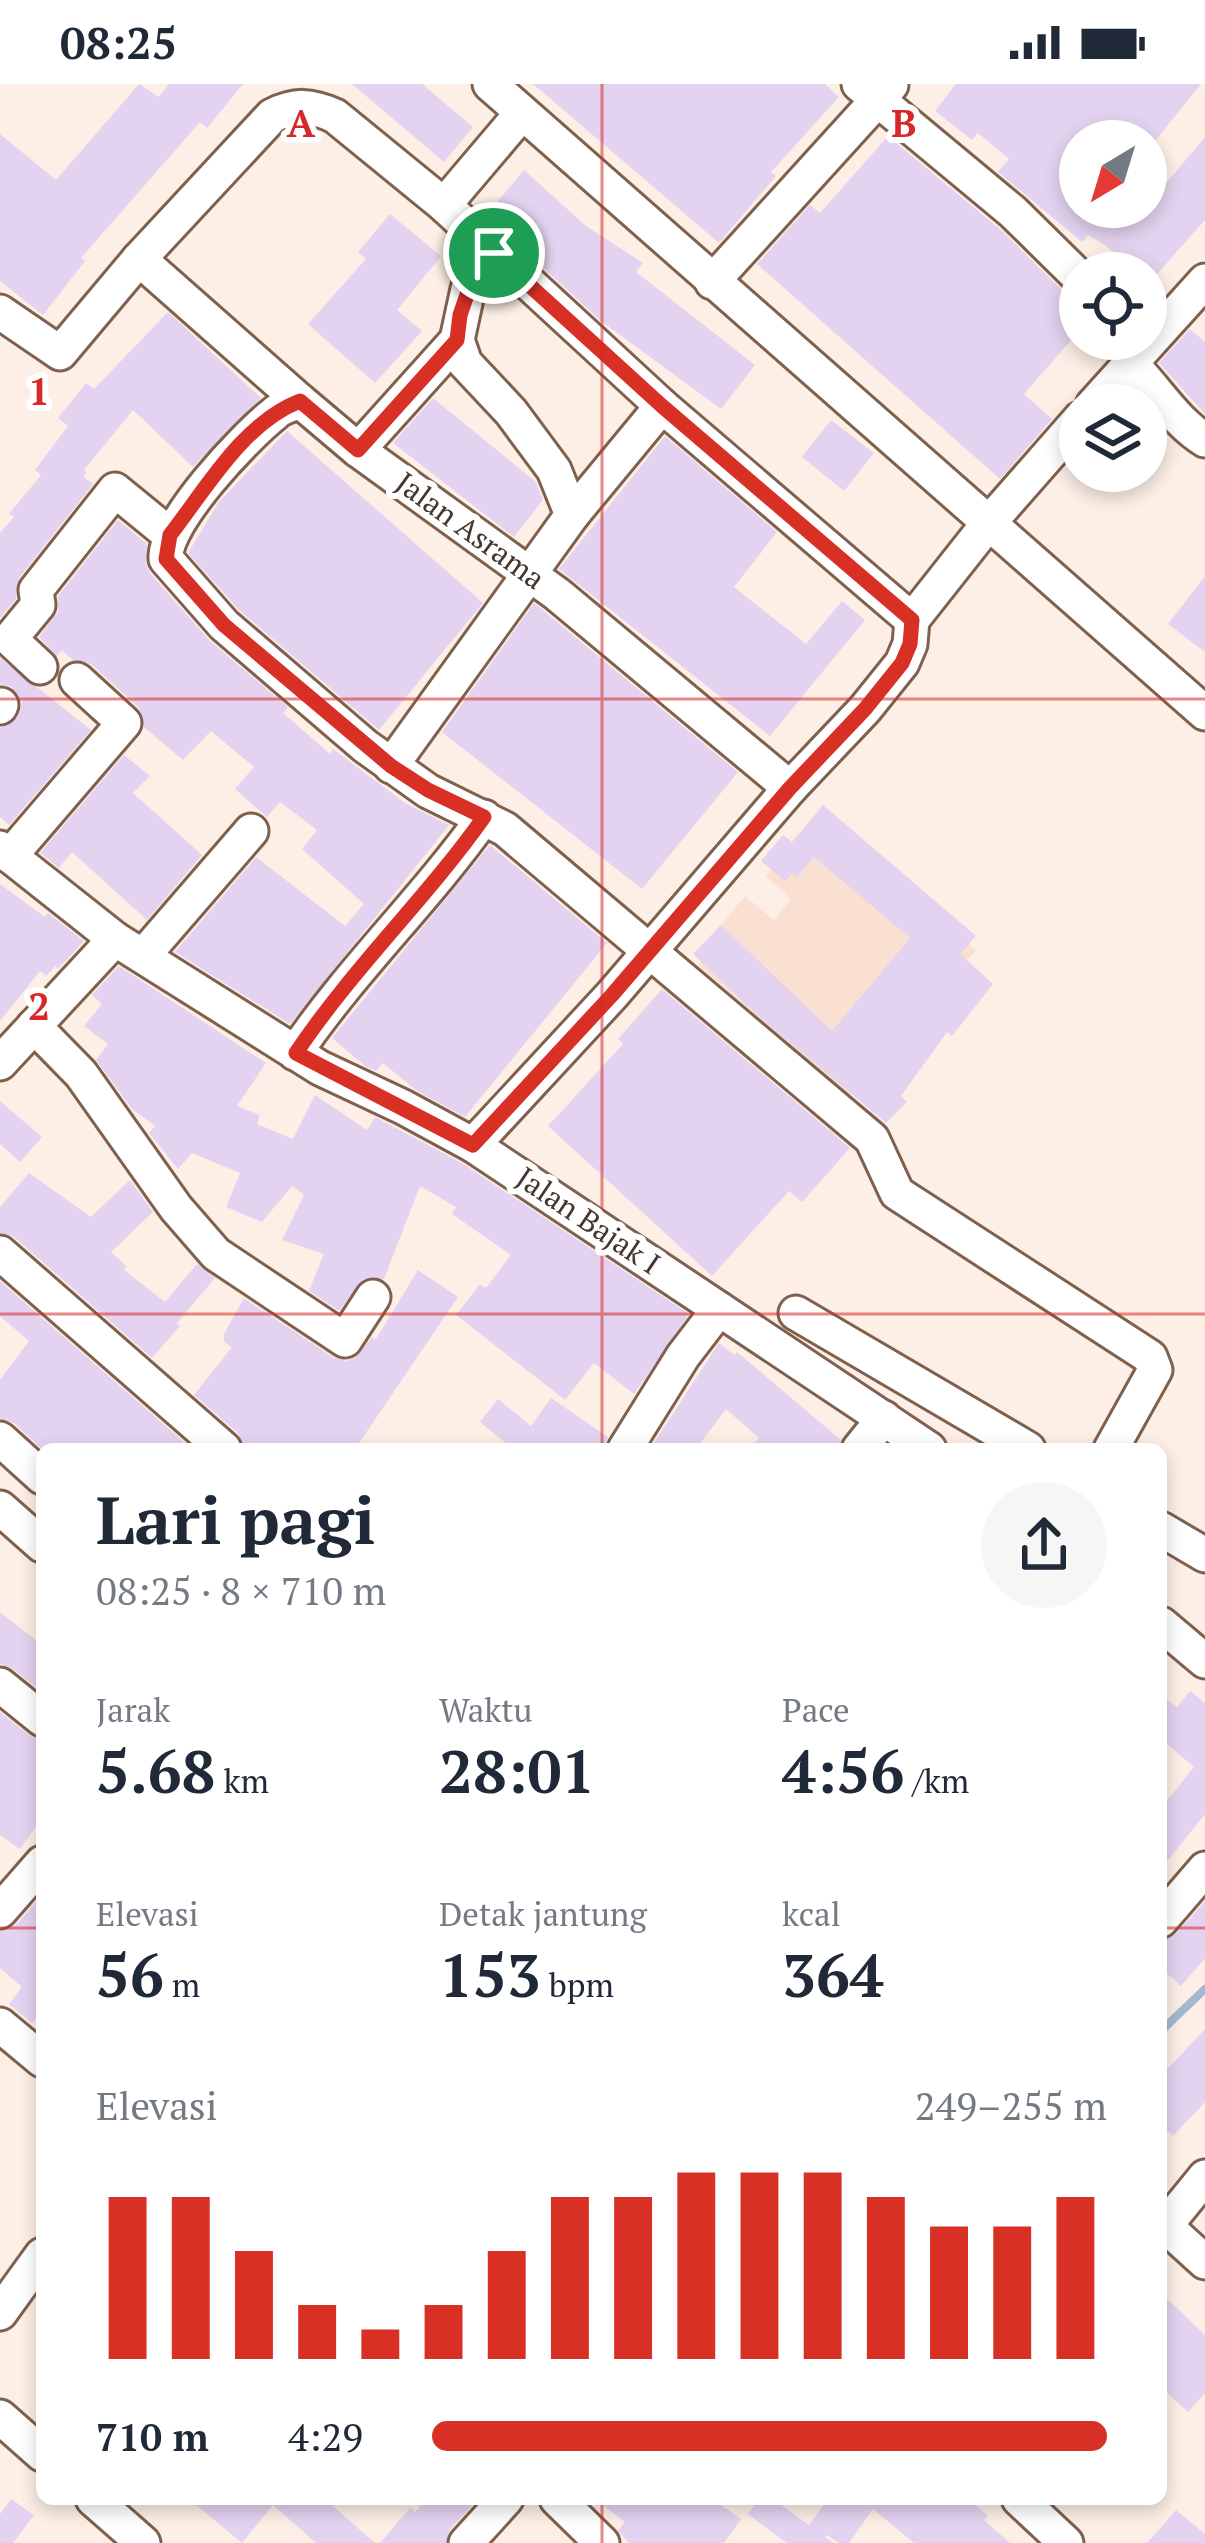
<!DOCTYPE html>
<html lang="id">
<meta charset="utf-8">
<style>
body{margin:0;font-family:"PT Serif",serif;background:#f6f6f7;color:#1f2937;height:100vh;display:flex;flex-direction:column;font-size:45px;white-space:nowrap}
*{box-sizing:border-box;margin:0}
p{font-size:39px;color:#747a83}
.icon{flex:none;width:66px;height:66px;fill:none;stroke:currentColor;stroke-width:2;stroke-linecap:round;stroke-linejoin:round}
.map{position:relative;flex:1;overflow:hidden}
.details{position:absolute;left:36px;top:1359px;width:1131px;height:1062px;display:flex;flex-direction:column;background:#fff;border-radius:18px;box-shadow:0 6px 18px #0003}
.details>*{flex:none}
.needle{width:78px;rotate:218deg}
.fabs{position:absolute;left:1059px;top:36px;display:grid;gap:24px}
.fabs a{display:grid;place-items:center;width:108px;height:108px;border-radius:50%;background:#fff;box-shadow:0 6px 18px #0003;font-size:60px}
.pin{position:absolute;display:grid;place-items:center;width:102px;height:102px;color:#fff;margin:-51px;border:6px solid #fff;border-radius:50%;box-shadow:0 3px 12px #0007}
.round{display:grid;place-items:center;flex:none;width:126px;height:126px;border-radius:63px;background:#f6f6f7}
.head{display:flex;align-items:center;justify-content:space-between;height:204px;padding:0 60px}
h1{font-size:66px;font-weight:600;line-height:90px}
.stats{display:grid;grid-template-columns:repeat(3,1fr);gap:18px;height:204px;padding:12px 60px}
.stats div{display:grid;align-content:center}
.stats b{font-size:60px;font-weight:600}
.stats small{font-size:33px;font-weight:400}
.stats p{font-size:33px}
.chart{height:336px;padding:24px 60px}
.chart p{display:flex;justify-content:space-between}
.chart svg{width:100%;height:216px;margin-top:12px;stroke:#d93025;stroke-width:6}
ul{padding:0 60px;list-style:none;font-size:39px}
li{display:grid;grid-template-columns:192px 144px 1fr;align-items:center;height:90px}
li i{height:30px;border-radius:15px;background:#d93025}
.status{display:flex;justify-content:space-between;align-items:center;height:84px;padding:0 60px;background:#fff;direction:ltr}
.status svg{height:33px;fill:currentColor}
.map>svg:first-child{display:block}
.built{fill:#fae0d1}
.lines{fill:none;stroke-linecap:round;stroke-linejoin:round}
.stream{stroke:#a1bad1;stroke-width:8}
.building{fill:#e3d3f0}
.minor-casing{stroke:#7f604d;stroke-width:39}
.minor{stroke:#fff;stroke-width:33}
.route-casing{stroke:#fff;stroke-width:24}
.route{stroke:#d93025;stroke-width:15}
.grid{fill:none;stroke:#d62828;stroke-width:3;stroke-opacity:0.55}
.labels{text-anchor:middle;stroke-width:12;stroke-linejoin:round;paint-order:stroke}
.street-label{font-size:30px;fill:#45372f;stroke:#fff}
.grid-label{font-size:39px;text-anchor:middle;font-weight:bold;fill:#d62828;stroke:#fff;stroke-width:12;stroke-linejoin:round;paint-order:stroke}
</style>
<div class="status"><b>08:25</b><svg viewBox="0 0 49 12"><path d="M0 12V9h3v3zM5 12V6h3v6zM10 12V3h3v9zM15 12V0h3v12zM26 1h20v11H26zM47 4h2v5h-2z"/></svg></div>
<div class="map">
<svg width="1205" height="2459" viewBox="0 0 1205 2459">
<rect width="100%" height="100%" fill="#fdefe6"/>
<path class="built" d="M827 736 976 866 849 1012 698 881 726 850 719 843 745 812 774 836 791 815 766 792 791 762Z"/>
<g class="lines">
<path class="stream" d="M1161 1947 1205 1905"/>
</g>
<g class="building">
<path d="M139 0 159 13 169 0H243L207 44 200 38 81 174 85 177 43 231 0 197V50L56 96Z"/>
<path d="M352 0H422L473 43 444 78Z"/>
<path d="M533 0H825L839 13 771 88 776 92 719 159Z"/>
<path d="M956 0H1201L1155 57H1080V123H1146L1205 53V136L1150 198 1146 189H1139L1102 159 1088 151 1082 158 998 88 1009 75 978 49 972 56 935 27Z"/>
<path d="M888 52 1002 147 1065 209 1080 215V246L1024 310 1052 335 1000 395 757 180 810 121 820 129Z"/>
<path d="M524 86 586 142 643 179 636 188 755 281 721 325 601 237 486 131Z"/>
<path d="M390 130 441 172 397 226 422 247 375 299 308 240 366 175 358 168Z"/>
<path d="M168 228 261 314 193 383 133 326 84 386 87 388 83 393 93 400 20 493 16 515 0 534V449L14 433 9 430 41 391 35 386 68 342 58 334 86 299 94 305Z"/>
<path d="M1190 245 1205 258V330L1159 279Z"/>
<path d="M433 314 536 398 543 416 514 453 393 359Z"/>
<path d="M831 336 874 369 844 407 802 373Z"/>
<path d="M287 347 483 519 379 646 239 526 188 469 218 419Z"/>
<path d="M665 352 777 448 734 503 806 560 842 517 865 536 770 652 559 485Z"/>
<path d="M118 436 147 460 146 480 150 489 210 557 288 623 283 629 330 670 333 665 405 719 449 741 290 940 175 868 256 773 345 842 364 820 302 765 317 746 280 718 267 733 235 705 254 683 211 647 183 676 144 643 139 624 91 580 73 576 62 566 57 572 39 553 58 528V512Z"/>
<path d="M1205 492V568L1168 540Z"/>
<path d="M534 519 738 688 642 805 442 648Z"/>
<path d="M0 574 91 646 9 741 0 733V644L18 633 22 619 11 603 0 600Z"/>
<path d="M124 671 150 692 133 709 202 771 147 836 72 768 59 784 40 769Z"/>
<path d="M823 721 976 852 960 870 993 900 952 952 947 948 901 1012 907 1018 886 1039 755 929 693 870 721 841 832 947 910 854 814 773 797 793 792 789 785 797 761 777 783 751 792 758Z"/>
<path d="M490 761 607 859 465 1033 417 1007 383 979 376 987 365 982 332 954Z"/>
<path d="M0 800 45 833 48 829 84 857 58 885 55 882 46 892 40 887 0 937Z"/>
<path d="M119 882 266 979 237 1022 260 1031 257 1040 293 1055 315 1011 367 1046 375 1033 462 1079 689 1230 634 1310 594 1279 565 1316 456 1231 480 1200 486 1204 511 1171 452 1130 456 1123 420 1102 384 1195H363L339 1227 309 1207 324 1170 282 1156 304 1111 292 1102 262 1138 226 1123 240 1089 192 1069 178 1085 149 1049 155 1042 132 1025 96 976 108 960 84 942 102 920 92 911Z"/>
<path d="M662 905 850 1064 802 1118 789 1107 712 1192 548 1042 623 960 618 955Z"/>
<path d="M0 1017 42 1053 20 1078 0 1060Z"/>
<path d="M29 1089 91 1133 130 1096 153 1128 111 1168 127 1183 124 1186 165 1218 197 1180 215 1194 177 1239 180 1242 152 1274 14 1153 0 1149V1123Z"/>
<path d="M418 1186 458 1213 355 1365H244L238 1349 194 1311 232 1263 224 1258V1250L244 1214 333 1273 345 1277 355 1274 372 1253 376 1255Z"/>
<path d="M0 1197 192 1365H42L14 1339 0 1335V1296L29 1257 0 1232Z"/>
<path d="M719 1259 734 1271 737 1268 841 1356 838 1365H750L759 1354 726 1325 696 1365H650Z"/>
<path d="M551 1314 608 1353 604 1365H513L480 1338 498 1315 531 1342Z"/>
<path d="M0 1528 42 1561V1608L13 1585 0 1580Z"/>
<path d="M1190 1607 1205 1619V1730L1161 1785V1724L1194 1683 1161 1655V1611L1177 1623Z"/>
<path d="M0 1628 29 1651 42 1656V1734L20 1765 0 1751Z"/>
<path d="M42 1811V1927L32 1939 9 1920 22 1903 0 1884V1847L16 1841Z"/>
<path d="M1205 1817V1874L1181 1902 1161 1884V1856L1176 1850Z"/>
<path d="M1205 1945V2018L1173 2052 1161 2040V1992Z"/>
<path d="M1161 2209 1205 2251V2309L1188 2328 1161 2303Z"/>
<path d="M11 2415 34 2431 13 2459H0V2430Z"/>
<path d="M189 2415H325L375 2459H316L273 2421 242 2459Z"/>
<path d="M427 2415H478L450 2445 446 2459H380L410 2424 415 2428Z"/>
<path d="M595 2415H712L741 2435 724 2459H629L618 2447 625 2438Z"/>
<path d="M759 2415H773L809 2441 828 2415H969L988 2432 984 2436 1010 2459H914L873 2425 849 2459H839L827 2451 825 2453 833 2459H787L748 2430Z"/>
<path d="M1176 2426 1205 2450V2459H1147Z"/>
</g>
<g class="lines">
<g class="minor-casing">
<g id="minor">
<path d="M490 0 1205 629"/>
<path d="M859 0 1013 128 1080 194"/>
<path d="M444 121 522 29"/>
<path d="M139 175 300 317"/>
<path d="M712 198 891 1"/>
<path d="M0 228 60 269 139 175 272 32C295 20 311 21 335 32L444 121 662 322 912 536"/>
<path d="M1130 257V279C1155 303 1175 338 1205 356"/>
<path d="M1093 321 1205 197"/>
<path d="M358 366 457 256"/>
<path d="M572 431 662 322"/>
<path d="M40 583 10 555 38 521 36 506 115 406 170 451"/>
<path d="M0 623 1 621"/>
<path d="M391 682 572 431 554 386 511 328 465 279 457 256 468 205 493 169"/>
<path d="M790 704 557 510 358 366 300 317C291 321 281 323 274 330 245 353 163 439 166 475L224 541 365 662 428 707 505 745 872 1055 897 1109 1150 1273 1155 1286 1111 1365"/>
<path d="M0 764 115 855 320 984 403 1023 473 1061 929 1365"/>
<path d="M10 772 124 639 77 596"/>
<path d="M143 872 251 747"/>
<path d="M34 942 81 990 176 1124 216 1170 345 1256 373 1213"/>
<path d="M295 969C352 885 426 815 484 733"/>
<path d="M0 979 115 855"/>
<path d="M473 1061 612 911 790 704 865 625 902 579 910 560 912 536 987 441 1080 335"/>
<path d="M0 1169 224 1365"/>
<path d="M796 1229 1028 1365"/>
<path d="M0 1355 42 1393"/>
<path d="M625 1365 683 1272 719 1225"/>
<path d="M859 1365 884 1334"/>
<path d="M0 1424 42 1461"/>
<path d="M1161 1445 1205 1471"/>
<path d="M1161 1540 1205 1577"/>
<path d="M0 1601 42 1635"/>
<path d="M0 1827 42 1779"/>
<path d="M1161 1836 1205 1785"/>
<path d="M0 1941 42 1976"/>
<path d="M1161 2138 1205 2178"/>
<path d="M1165 2142 1205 2093"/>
<path d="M0 2229 42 2171"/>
<path d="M0 2333 42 2370"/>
<path d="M93 2415 143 2459"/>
<path d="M557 2415 602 2459"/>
<path d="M1019 2415 1066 2459"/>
<path d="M466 2459 506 2415"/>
</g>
</g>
<use href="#minor" class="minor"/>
</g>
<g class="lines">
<g class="route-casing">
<path id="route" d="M494 169 662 322 912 536 910 560 902 579 865 625 790 704 612 911 473 1061 296 969C352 885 426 815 484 733L428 706 391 682 224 541 166 475 170 451C206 405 243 339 300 317L358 366 457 256 460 231 469 205Z"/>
</g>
<use href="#route" class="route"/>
</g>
<path class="grid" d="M602 0V1365M0 615H1205M0 1230H1205M0 1844H42M1161 1844H1205M602 2415V2459"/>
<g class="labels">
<g class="street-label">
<text transform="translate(470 447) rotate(36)" y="10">Jalan Asrama</text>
<text transform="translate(588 1137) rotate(34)" y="10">Jalan Bajak I</text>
</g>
</g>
<g class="grid-label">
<text x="301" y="53">A</text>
<text x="904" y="53">B</text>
<text x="39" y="321">1</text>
<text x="39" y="936">2</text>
</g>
</svg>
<div class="fabs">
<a><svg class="needle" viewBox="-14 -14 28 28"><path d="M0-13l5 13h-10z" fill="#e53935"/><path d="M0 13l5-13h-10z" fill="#747a83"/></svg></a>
<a><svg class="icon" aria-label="locate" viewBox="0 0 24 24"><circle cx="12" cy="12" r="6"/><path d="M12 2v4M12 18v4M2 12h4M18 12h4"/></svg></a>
<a><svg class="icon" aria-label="layers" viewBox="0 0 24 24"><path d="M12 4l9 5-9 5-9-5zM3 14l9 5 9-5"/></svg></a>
</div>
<div class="pin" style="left:494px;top:169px;background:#1e9e55"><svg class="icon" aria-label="arrive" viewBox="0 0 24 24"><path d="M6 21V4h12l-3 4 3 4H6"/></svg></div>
<section class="details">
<div class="head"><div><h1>Lari pagi</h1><p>08:25 · 8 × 710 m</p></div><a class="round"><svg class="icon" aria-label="share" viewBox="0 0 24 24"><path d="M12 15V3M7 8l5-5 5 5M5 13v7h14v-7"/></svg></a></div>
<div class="stats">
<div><p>Jarak</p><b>5.68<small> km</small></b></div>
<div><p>Waktu</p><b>28:01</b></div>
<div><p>Pace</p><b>4:56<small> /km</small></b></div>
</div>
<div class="stats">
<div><p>Elevasi</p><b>56<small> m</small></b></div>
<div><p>Detak jantung</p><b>153<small> bpm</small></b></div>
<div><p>kcal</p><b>364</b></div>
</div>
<div class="chart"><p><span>Elevasi</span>249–255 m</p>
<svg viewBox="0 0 160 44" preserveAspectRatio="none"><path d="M5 44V11M15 44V11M25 44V22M35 44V33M45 44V38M55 44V33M65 44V22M75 44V11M85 44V11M95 44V6M105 44V6M115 44V6M125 44V11M135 44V17M145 44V17M155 44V11"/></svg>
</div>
<ul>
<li><b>710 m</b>4:29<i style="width:100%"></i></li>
</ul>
</section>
</div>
